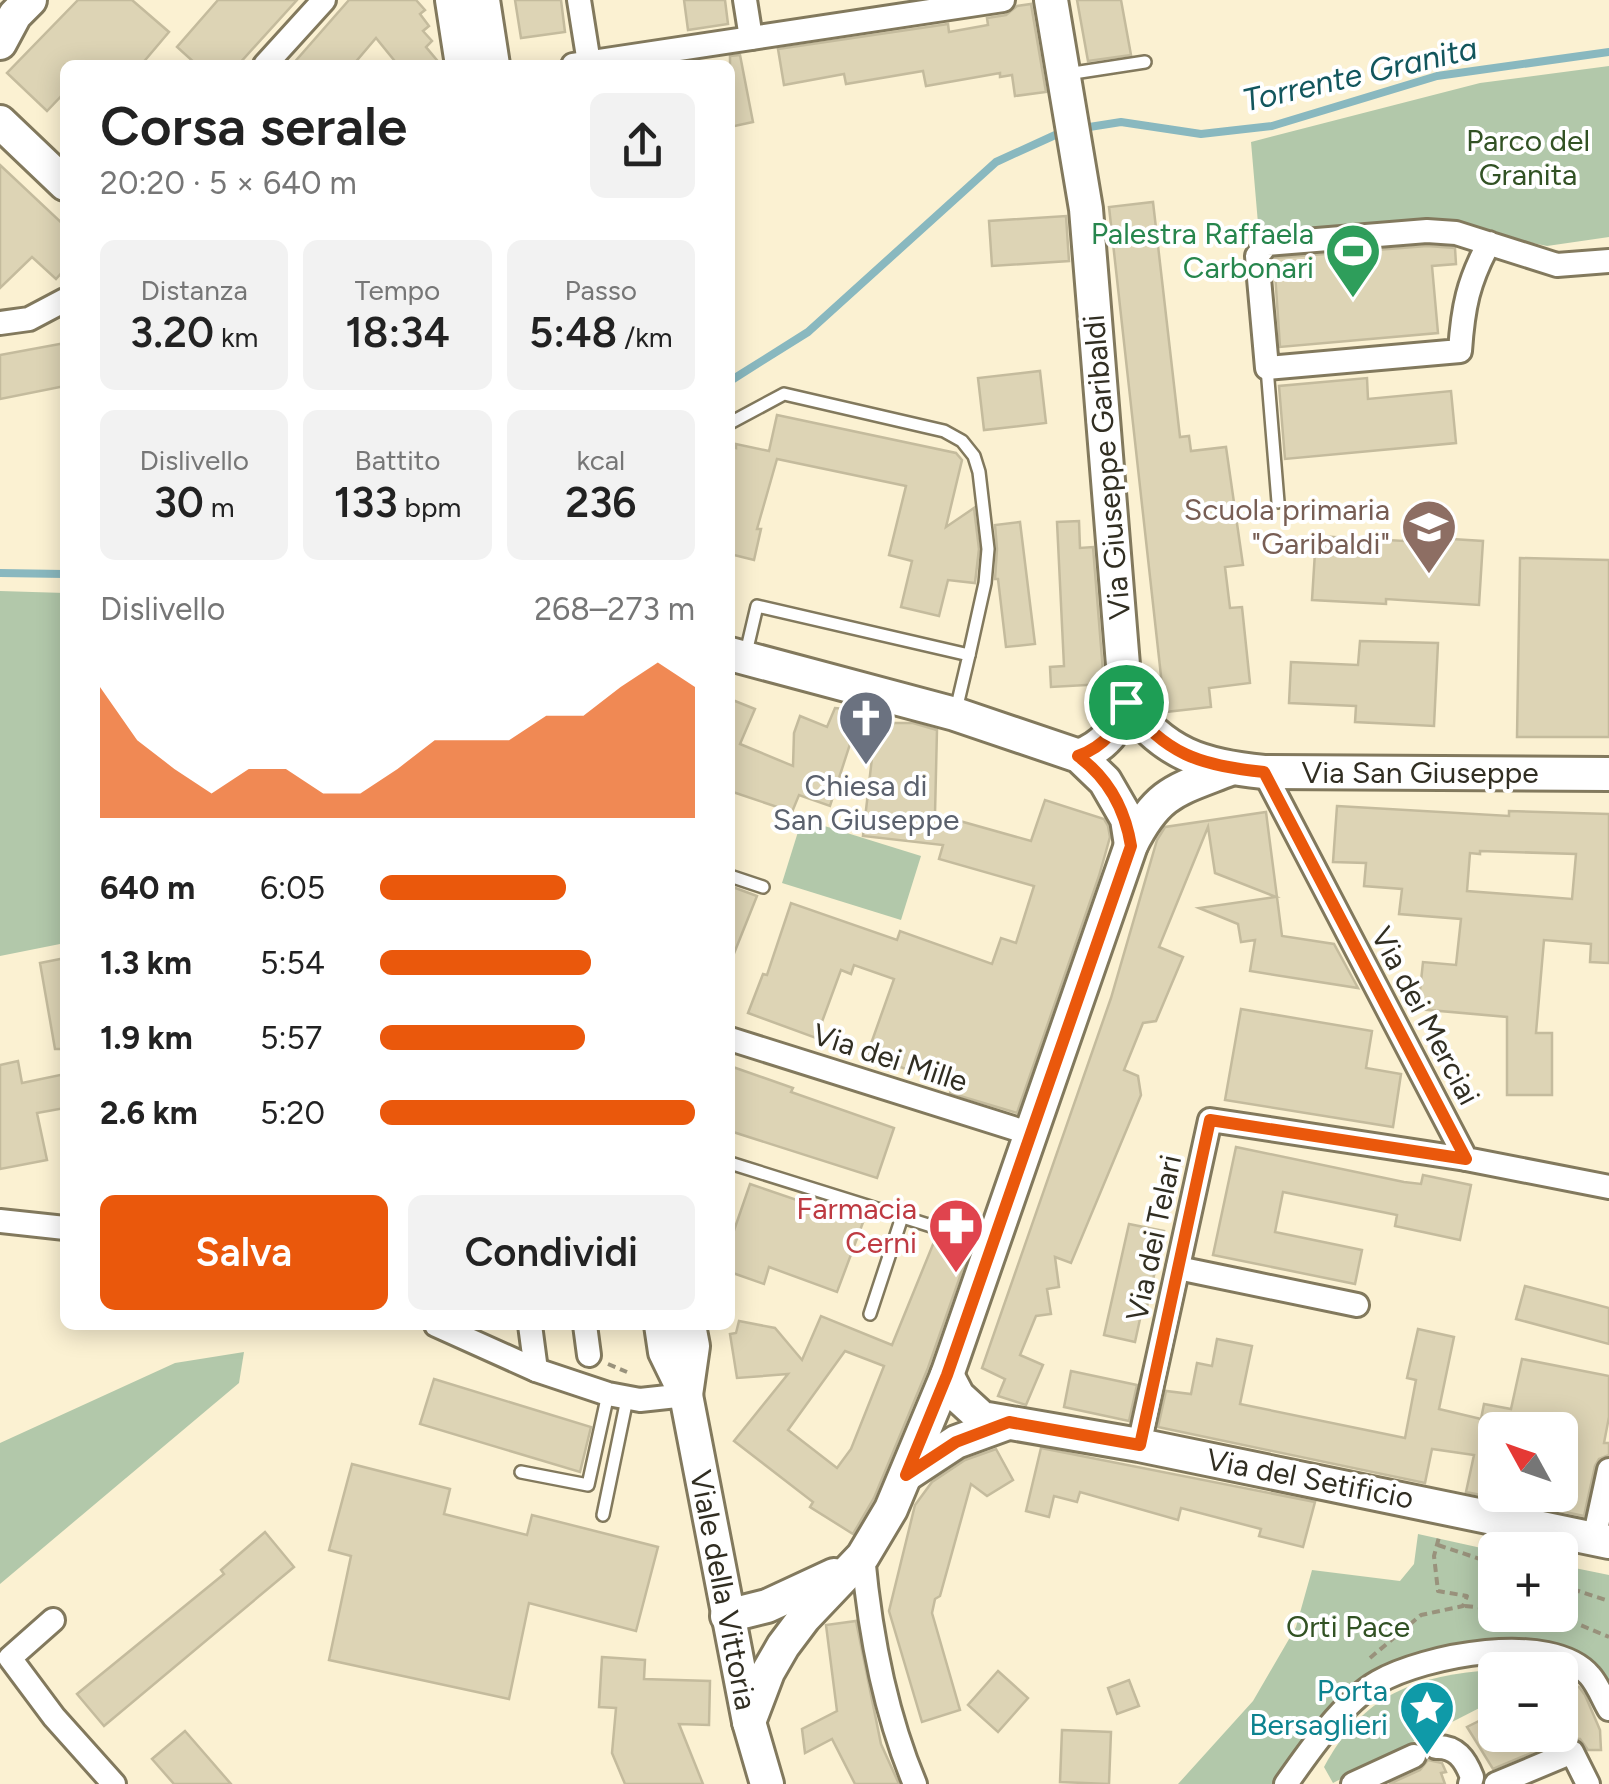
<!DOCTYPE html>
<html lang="it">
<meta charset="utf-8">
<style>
body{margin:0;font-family:Figtree,sans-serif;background:#f2f2f2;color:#222;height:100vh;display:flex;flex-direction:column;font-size:38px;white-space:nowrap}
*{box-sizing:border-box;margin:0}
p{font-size:32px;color:#767676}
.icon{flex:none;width:55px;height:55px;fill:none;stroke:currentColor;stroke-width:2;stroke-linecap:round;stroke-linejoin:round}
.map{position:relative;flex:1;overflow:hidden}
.sheet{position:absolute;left:60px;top:60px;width:675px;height:1270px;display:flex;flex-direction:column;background:#fff;border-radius:15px;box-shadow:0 5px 25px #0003}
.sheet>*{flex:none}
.needle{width:65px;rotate:310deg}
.fabs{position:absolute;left:1478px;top:1412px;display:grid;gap:20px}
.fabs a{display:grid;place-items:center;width:100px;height:100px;border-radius:15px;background:#fff;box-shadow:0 5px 25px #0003;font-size:50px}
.pin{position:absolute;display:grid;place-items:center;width:85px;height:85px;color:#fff;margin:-42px;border:5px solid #fff;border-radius:50%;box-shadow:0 2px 10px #0007}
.round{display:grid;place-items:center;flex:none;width:105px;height:105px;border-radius:15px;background:#f2f2f2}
.overview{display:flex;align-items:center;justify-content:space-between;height:170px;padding:0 40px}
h1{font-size:55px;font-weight:600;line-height:75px}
.stats{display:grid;grid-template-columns:repeat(3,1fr);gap:15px;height:170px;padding:10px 40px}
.stats div{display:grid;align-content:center;border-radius:15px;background:#f2f2f2;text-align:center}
.stats b{font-size:42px;font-weight:600}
.stats small{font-size:28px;font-weight:400}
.stats p{font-size:28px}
.chart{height:280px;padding:20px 40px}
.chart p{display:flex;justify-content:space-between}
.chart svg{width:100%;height:180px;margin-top:10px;fill:#ea580c;opacity:.7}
.primary-button{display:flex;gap:20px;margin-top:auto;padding:20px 40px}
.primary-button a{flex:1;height:115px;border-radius:15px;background:#ea580c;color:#fff;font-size:40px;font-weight:600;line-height:115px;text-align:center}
.primary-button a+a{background:#f2f2f2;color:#222}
ul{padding:0 40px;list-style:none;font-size:32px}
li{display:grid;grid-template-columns:160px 120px 1fr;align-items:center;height:75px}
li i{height:25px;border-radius:12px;background:#ea580c}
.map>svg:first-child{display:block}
.green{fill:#b2c8aa}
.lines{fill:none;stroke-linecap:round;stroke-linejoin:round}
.stream{stroke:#89b8bf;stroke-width:8}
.building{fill:#ddd4b5;stroke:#c4bb9d;stroke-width:2.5;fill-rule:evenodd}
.lane-casing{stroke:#82795d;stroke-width:16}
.street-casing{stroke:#82795d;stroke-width:28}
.secondary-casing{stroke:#82795d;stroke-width:38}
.path{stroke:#99927c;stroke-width:4;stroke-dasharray:8 5;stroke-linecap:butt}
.lane{stroke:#fff;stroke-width:11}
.street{stroke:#fff;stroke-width:22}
.secondary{stroke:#fff;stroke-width:32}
.route-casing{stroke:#fff;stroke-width:20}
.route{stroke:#ea580c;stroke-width:12}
.labels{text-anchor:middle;stroke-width:8;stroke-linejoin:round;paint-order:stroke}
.park-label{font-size:30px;fill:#325224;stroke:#fff}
.leisure-label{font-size:30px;fill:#27864d;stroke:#fff;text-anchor:end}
.street-label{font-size:30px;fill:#312e22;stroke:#fff}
.education-label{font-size:30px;fill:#785e54;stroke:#fff;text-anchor:end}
.worship-label{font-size:30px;fill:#5b616d;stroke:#fff}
.health-label{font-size:30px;fill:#be3a42;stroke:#fff;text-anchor:end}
.culture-label{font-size:30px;fill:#0d838f;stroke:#fff;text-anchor:end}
.water-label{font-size:32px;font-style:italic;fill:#12565d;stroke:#fff}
</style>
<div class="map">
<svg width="1609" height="1784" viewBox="0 0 1609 1784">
<rect width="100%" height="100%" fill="#fbf1d2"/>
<g class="green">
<path d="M1609 66V237L1547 246 1432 222 1259 235 1251 142 1480 83Z"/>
<path d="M0 591 65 593V943L0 956Z"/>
<path d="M802 819 921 856 901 920 782 883Z"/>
<path d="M244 1352 239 1383 0 1584V1443L175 1363Z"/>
<path d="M1418 1534 1495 1551V1615H1560V1565L1609 1575V1694C1601 1676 1593 1663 1576 1652 1527 1622 1423 1644 1375 1670 1336 1692 1295 1747 1272 1784H1178L1253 1701 1296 1627 1312 1570 1400 1581 1414 1564Z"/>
<path d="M1495 1670V1700L1333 1783 1324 1767C1363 1694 1416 1675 1495 1670Z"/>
</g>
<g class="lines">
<g class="stream">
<path d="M1083 128 1121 122 1201 134 1272 126 1437 76 1609 52"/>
<path d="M730 381 808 332 996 162 1064 131"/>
<path d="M0 573 65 574"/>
</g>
</g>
<g class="building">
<path d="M78 0H132L169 32 141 65H65V92L47 111 7 73Z"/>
<path d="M218 0H297L238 65H197L177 47Z"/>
<path d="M349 0H416L425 10 420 14 429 26 423 31 432 41 426 47 441 65H398L376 38 353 65H292Z"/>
<path d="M515 0H561L565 32 521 38Z"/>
<path d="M684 0H725L728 24 688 30Z"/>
<path d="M1077 0H1121L1131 55 1088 61Z"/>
<path d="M1031 4 1046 92 1015 96 1012 75 1000 77V73L926 86 923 71 846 84 844 74 784 85 778 49 948 24 949 32 988 25 987 18 1006 15 1017 6Z"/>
<path d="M740 55 753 122 730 127V56Z"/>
<path d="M0 165 65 226V269L56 279 32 257 0 288Z"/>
<path d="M1153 202 1180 437 1189 436 1191 451 1226 447 1243 565 1225 567 1230 608 1242 607 1250 683 1209 688 1211 707 1165 712 1109 207Z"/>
<path d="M1066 216 1069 261 992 266 989 221Z"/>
<path d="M1427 246 1455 248 1456 264 1432 266 1438 333 1280 347 1274 258Z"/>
<path d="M65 343V386L0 399V355Z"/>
<path d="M1040 371 1046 423 984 430 978 378Z"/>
<path d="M1367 378 1368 399 1451 391 1456 443 1285 459 1279 386Z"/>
<path d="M777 415 956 453 962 460 946 527 974 508 979 549 975 583 948 580 939 616 901 607 912 561 889 555 906 486 777 459 757 529H761L754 560 730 554V446L736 448V444L769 451Z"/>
<path d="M1079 521 1080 548 1093 547 1104 684 1051 687 1050 667 1064 666 1057 522Z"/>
<path d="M1020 522 1035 644 1006 647 998 579H995L997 549 995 525Z"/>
<path d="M1316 536 1404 541V536L1483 541 1479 605 1386 599V604L1312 600Z"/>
<path d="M1520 558 1609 560V737H1517Z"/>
<path d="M1360 641 1438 643 1434 726 1355 722 1356 706 1289 703 1291 662 1358 665Z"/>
<path d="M730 699 755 709 740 744 793 766 794 733 800 716 827 727 835 708 861 710 830 806 799 795 792 812 730 791Z"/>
<path d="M876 723H913L937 730 935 814 1031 841 1045 800 1104 819 1108 826 1110 837 1099 876 1017 1113 950 1093 953 1086 867 1055 894 979 854 965 851 974 841 970 816 1038 748 1013 763 974 767 975 791 903 897 940 900 931 992 964 1001 938 1016 943 1034 886 939 859 943 845 863 836Z"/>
<path d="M1337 806 1509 816V811L1609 814V963L1590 962 1591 944 1544 940 1536 1033H1552V1095H1507V1017L1418 1009 1423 962 1456 965 1461 919 1399 914 1402 889 1364 886 1366 863 1333 862ZM1480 851 1576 854 1572 899 1467 891 1470 853 1480 854Z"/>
<path d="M1266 812 1282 936 1334 944 1358 988 1250 971 1255 940 1241 942 1238 924 1199 908 1276 897 1215 873 1208 827 1159 947 1183 957 1156 1021 1143 1023 1124 1070 1138 1076 1141 1095 1071 1263 1055 1257 1059 1287 1047 1289 1051 1314 1036 1316 1020 1355 1043 1365 1026 1405 998 1396 1005 1379 982 1368 1111 998 1157 840 1165 827Z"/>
<path d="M730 886 757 896 731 961H730Z"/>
<path d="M65 958V1049H55L40 963Z"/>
<path d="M1241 1009 1372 1031 1366 1068 1401 1074 1393 1127 1225 1100Z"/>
<path d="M18 1061 22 1083 65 1074V1108L37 1113 47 1160 0 1169V1065Z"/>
<path d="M730 1066 793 1088 791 1092 894 1128 877 1178 730 1131Z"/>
<path d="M1236 1147 1404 1182 1421 1184 1423 1175 1471 1185 1460 1240 1395 1226 1397 1215 1283 1192 1275 1232 1362 1250 1355 1284 1213 1255Z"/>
<path d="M750 1184 820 1208 822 1202 865 1217 837 1292 769 1267 764 1284 730 1272V1242Z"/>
<path d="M1129 1224 1164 1231 1146 1311 1142 1310 1135 1342 1104 1335Z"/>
<path d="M936 1237 970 1248 928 1368 874 1498 853 1534 810 1507 813 1502 734 1441 788 1374 737 1378 730 1334 736 1333 739 1321 775 1328 802 1360 821 1316 892 1345ZM845 1351 884 1366 851 1449 837 1468 788 1430Z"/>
<path d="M1525 1286 1609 1308V1344L1516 1319Z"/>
<path d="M1418 1329 1454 1337 1439 1409 1481 1419 1484 1404 1511 1409 1522 1359 1609 1376V1417L1604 1443H1609V1455L1599 1459 1595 1466 1584 1516 1560 1511V1430H1495V1498L1466 1492 1474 1455 1432 1449 1425 1483 1158 1427 1166 1391 1191 1394 1197 1363 1212 1366 1217 1339 1252 1346 1240 1404 1405 1438 1416 1380 1407 1378Z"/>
<path d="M1071 1371 1137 1385 1129 1421 1064 1407Z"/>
<path d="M434 1379 591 1427 580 1472 420 1424Z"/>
<path d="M1041 1448 1315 1502 1303 1547 1259 1536 1261 1529 1181 1508 1178 1520 1080 1492 1077 1502 1054 1496 1049 1517 1026 1511Z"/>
<path d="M996 1449 1013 1480 987 1496 971 1484 940 1596 935 1599 932 1613 960 1710 922 1722 889 1611 915 1505 932 1482 965 1460Z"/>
<path d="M352 1464 450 1489 444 1514 527 1535 532 1515 658 1547 636 1631 529 1603 509 1699 329 1660 351 1556 329 1550Z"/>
<path d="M265 1532 294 1567 104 1726 77 1694 224 1574 221 1570Z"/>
<path d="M856 1621 881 1744 899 1784H855L832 1739 805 1753 802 1729 837 1711 826 1625Z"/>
<path d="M602 1657 645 1660 644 1679 710 1681 709 1725 679 1724 703 1784H625L612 1753 616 1708 599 1707Z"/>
<path d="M998 1671 1028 1698 998 1732 968 1705Z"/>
<path d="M1129 1680 1139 1706 1117 1714 1108 1688Z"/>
<path d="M1560 1680 1579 1687 1585 1695 1600 1730 1601 1750H1588L1580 1739 1567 1738 1493 1769 1467 1727 1495 1713V1735H1559L1560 1738Z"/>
<path d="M1062 1730 1111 1732 1109 1784 1060 1782Z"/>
<path d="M185 1731 231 1784H174L152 1759Z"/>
<path d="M1428 1760 1442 1763 1446 1772 1441 1773 1445 1784H1389L1420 1770Z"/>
</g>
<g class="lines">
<g class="lane-casing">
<g id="lane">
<path d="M1067 74 1145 62"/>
<path d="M1267 368 1278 502"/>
<path d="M730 423 784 394 944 431 962 441 974 456 979 472 988 549 985 583 969 655"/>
<path d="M745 657 757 606 969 655 956 710"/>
<path d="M730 876 763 887"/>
<path d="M730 1163 989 1244"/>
<path d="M870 1314 902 1217"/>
<path d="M521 1472 588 1485 608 1394"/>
<path d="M603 1515 627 1399"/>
</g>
</g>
<g class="street-casing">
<g id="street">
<path d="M579 0 589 63"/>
<path d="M745 0 751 38"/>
<path d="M265 65 324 0"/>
<path d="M573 65 1003 0"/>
<path d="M1489 243C1468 282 1463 307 1460 351L1267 368 1257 256 1267 244 1427 231 1456 233 1557 265 1609 261"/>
<path d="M0 323 29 319 65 300"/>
<path d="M1264 772 1466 1159 1609 1187"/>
<path d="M730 1039 1032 1134"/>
<path d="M0 1221 65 1228"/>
<path d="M1178 1268 1357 1305"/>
<path d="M436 1325 536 1370 608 1394 640 1400 686 1395"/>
<path d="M530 1325 536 1370"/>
<path d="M585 1325 589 1355"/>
<path d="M1139 1445 1210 1120 1466 1159"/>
<path d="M1594 1539 1609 1470"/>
<path d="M863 1556C870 1632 885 1713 915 1784"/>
<path d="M53 1620 10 1658 54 1717 114 1784"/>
<path d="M1436 1747C1456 1746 1465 1759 1472 1777L1470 1784"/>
<path d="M1286 1784C1309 1751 1343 1702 1378 1682 1423 1656 1551 1630 1590 1676 1598 1685 1603 1699 1609 1709"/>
<path d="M1353 1784 1414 1756"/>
<path d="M1496 1784 1572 1752 1588 1784"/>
</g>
</g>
<g class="secondary-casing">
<g id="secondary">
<path d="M452 0 462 65"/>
<path d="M483 0 493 65"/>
<path d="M1051 0 1086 209 1126 702C1164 754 1202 766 1264 772L1609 774"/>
<path d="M0 43 15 15 30 0"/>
<path d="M0 122 65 184"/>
<path d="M730 654 955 714 1079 756 1105 781 1127 819 1131 845"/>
<path d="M1079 756C1105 746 1118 729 1126 702"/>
<path d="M661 1325 665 1352 686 1395 749 1722 767 1784"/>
<path d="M947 1375 958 1396 982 1418 1139 1445 1609 1542"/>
<path d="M686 1395 693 1346 689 1325"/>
<path d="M906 1475 956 1442 1008 1423"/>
<path d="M727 1616 767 1606 834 1575"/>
<path d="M749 1722 768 1672 783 1646 804 1618 863 1556 891 1509 947 1375 1131 845C1158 791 1177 790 1230 769"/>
</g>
</g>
<g class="path">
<path d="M608 1364 627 1372"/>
<path d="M1438 1545 1495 1564"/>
<path d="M1560 1585 1609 1601"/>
<path d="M1465 1606 1495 1609"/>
<path d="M1544 1615 1561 1617 1609 1637"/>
<path d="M1370 1658 1421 1615 1463 1606 1467 1596 1438 1591 1434 1556 1439 1537"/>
</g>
<use href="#lane" class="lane"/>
<use href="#street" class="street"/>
<use href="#secondary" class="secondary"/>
</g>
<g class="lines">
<g class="route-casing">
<path id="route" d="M1126 702C1164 754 1201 766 1264 772L1466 1159 1210 1120 1140 1445 1009 1422 956 1442 906 1475 947 1375 1131 846C1125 809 1108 778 1078 756 1105 746 1118 729 1126 702Z"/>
</g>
<use href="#route" class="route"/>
</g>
<defs>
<g id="stadium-pin" transform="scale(2.875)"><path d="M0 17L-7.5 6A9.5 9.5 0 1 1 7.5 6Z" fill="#2e9e5b" stroke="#fff"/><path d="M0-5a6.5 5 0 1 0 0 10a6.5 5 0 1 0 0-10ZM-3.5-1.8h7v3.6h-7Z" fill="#fff"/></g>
<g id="school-pin" transform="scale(2.875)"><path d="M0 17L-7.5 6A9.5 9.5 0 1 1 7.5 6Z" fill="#8d6e63" stroke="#fff"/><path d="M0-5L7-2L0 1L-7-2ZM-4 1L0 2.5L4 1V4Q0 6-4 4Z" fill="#fff"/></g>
<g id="church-pin" transform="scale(2.875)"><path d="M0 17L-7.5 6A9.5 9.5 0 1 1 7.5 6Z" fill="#6b7280" stroke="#fff"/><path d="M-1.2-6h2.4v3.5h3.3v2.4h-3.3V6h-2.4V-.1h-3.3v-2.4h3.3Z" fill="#fff"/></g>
<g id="pharmacy-pin" transform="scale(2.875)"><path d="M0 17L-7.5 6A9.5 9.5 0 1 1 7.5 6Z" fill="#e0444e" stroke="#fff"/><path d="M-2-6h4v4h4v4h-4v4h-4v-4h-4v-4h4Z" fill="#fff"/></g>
<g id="sight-pin" transform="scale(2.875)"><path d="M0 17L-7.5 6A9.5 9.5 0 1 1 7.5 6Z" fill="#0f9aa8" stroke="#fff"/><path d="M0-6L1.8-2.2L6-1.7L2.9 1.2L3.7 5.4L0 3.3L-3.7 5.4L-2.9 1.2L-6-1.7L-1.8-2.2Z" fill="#fff"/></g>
</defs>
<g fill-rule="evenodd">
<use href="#stadium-pin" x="1353" y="251"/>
<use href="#school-pin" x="1429" y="527"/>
<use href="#church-pin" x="866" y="718"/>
<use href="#pharmacy-pin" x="956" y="1226"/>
<use href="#sight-pin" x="1427" y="1708"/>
</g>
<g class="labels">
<g class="park-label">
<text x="1528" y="151">Parco del<tspan x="1528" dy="34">Granita</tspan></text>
<text x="1348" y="1637">Orti Pace</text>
</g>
<g class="leisure-label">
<text x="1314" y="244">Palestra Raffaela<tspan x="1314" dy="34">Carbonari</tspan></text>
</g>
<g class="street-label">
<text transform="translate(1107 467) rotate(-95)" y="10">Via Giuseppe Garibaldi</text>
<text x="1420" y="783">Via San Giuseppe</text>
<text transform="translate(1425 1016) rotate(62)" y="10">Via dei Merciai</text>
<text transform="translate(890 1058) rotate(18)" y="10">Via dei Mille</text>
<text transform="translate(1154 1238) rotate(-78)" y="10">Via dei Telari</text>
<text transform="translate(1310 1479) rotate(11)" y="10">Via del Setificio</text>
<text transform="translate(723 1590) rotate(79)" y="10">Viale della Vittoria</text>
</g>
<g class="education-label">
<text x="1390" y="520">Scuola primaria<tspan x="1390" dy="34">"Garibaldi"</tspan></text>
</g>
<g class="worship-label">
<text x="866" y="796">Chiesa di<tspan x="866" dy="34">San Giuseppe</tspan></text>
</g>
<g class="health-label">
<text x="917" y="1219">Farmacia<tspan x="917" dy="34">Cerni</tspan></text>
</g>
<g class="culture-label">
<text x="1388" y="1701">Porta<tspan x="1388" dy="34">Bersaglieri</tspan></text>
</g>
<g class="water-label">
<text transform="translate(1360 74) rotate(-13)" y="11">Torrente Granita</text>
</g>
</g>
</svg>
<div class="fabs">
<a><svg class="needle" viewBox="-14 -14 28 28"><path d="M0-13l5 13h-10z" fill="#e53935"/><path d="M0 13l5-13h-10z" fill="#767676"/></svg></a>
<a>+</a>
<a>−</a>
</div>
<div class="pin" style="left:1126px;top:702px;background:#1e9e55"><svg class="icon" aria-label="arrive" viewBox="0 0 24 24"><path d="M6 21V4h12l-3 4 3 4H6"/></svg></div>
<section class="sheet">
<div class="overview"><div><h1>Corsa serale</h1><p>20:20 · 5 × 640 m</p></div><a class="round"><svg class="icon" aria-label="share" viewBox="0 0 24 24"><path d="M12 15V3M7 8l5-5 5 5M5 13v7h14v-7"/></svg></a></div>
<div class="stats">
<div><p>Distanza</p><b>3.20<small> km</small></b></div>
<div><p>Tempo</p><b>18:34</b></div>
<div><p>Passo</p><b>5:48<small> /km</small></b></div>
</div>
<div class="stats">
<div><p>Dislivello</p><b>30<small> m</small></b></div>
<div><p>Battito</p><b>133<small> bpm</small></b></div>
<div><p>kcal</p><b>236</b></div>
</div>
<div class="chart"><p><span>Dislivello</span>268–273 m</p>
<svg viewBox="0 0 160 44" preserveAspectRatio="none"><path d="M0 44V12L10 25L20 32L30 38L40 32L50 32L60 38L70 38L80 32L90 25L100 25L110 25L120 19L130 19L140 12L150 6L160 12V44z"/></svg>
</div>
<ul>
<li><b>640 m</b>6:05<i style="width:59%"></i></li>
<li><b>1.3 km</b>5:54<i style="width:67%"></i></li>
<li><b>1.9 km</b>5:57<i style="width:65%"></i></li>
<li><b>2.6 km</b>5:20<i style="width:100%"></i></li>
</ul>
<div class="primary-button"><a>Salva</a><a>Condividi</a></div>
</section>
</div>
